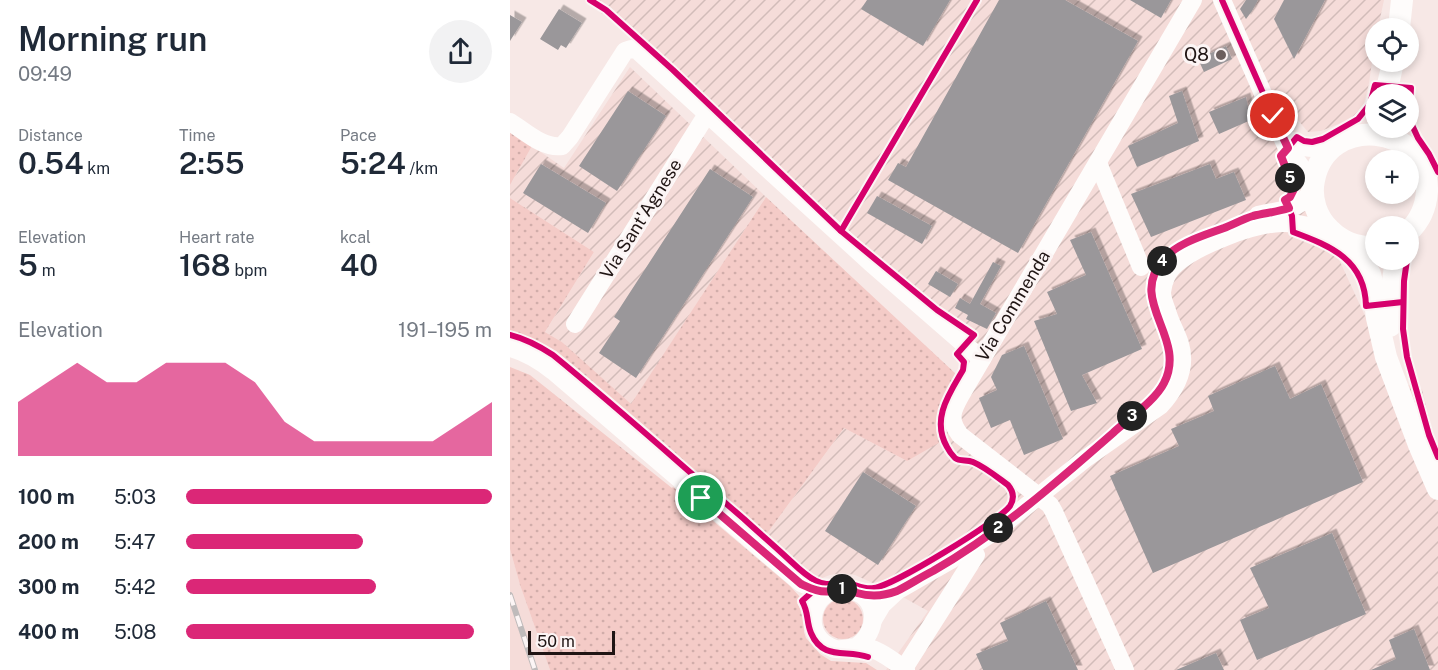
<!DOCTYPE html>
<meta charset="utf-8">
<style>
body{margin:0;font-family:"Public Sans",sans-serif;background:#f2f2f3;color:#1f2937;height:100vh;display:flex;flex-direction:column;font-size:22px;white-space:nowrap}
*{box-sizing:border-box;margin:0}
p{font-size:20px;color:#747a83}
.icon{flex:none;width:33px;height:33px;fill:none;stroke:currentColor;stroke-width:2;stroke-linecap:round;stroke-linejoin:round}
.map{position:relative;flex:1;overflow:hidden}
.side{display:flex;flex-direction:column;background:#fff;width:510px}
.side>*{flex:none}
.controls{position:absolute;left:855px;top:18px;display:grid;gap:12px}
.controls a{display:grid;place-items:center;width:54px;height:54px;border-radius:50%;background:#fff;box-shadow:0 3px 9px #0003;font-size:30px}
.scale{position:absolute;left:18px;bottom:15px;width:87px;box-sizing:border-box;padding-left:6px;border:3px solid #201514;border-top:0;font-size:16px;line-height:21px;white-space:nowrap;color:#201514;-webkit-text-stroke:4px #fcf5f5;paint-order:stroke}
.pin{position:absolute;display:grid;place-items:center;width:51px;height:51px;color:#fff;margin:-26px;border:3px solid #fff;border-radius:50%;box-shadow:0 2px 6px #0007}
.km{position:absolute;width:30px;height:30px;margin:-15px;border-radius:50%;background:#222;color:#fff;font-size:16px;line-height:30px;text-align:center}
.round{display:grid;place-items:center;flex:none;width:63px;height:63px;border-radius:32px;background:#f2f2f3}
.head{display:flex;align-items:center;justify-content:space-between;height:102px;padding:0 18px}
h1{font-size:33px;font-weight:600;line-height:45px}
.stats{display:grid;grid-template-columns:repeat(3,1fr);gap:9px;height:102px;padding:6px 18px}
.stats div{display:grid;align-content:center}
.stats b{font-size:30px;font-weight:600}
.stats small{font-size:16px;font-weight:400}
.stats p{font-size:16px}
.chart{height:168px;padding:12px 18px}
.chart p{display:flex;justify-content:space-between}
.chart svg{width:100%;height:108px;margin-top:6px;fill:#db2777;opacity:.7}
ul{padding:0 18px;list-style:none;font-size:20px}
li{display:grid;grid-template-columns:96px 72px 1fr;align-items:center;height:45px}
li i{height:15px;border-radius:8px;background:#db2777}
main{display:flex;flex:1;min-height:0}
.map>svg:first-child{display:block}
.built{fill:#f5dcd9}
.industrial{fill:url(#industrial-furrows)}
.grass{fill:url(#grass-dots)}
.building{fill:#9a979a;filter:url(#shadow)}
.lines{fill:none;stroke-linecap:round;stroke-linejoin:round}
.minor{stroke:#fefcfb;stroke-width:18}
.major{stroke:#fefcfb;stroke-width:22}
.rail-casing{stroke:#bfbbbb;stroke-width:6}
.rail{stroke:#fcf5f5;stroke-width:4;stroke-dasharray:11;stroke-linecap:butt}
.cycleway-casing{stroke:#fcf5f5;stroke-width:10}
.cycleway{stroke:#d6006c;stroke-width:6}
.route-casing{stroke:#fff;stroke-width:12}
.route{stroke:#db2777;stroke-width:8}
.poi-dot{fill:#6b5f5e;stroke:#fcf5f5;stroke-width:2}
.labels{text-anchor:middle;stroke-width:6;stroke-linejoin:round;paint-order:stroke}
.poi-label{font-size:18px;fill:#201514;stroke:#fcf5f5;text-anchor:end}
.street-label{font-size:18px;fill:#201514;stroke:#fcf5f5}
</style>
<main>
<section class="side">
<div class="head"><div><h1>Morning run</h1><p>09:49</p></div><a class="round"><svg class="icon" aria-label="share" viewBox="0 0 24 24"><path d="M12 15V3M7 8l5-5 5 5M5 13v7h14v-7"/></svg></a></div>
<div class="stats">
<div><p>Distance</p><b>0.54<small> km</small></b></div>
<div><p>Time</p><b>2:55</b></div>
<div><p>Pace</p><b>5:24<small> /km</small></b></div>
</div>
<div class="stats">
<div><p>Elevation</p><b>5<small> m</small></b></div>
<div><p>Heart rate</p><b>168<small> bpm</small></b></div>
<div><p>kcal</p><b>40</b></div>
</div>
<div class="chart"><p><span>Elevation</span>191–195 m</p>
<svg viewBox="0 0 160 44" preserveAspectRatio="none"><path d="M0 44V22L10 14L20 6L30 14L40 14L50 6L60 6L70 6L80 14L90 30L100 38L110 38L120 38L130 38L140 38L150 30L160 22V44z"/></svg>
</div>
<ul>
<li><b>100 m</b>5:03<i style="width:100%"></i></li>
<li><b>200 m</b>5:47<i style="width:58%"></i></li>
<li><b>300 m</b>5:42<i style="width:62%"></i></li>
<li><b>400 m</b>5:08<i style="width:94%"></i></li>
</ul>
</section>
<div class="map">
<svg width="928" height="670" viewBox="0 0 928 670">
<defs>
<pattern id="industrial-furrows" width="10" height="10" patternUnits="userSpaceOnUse" patternTransform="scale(1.5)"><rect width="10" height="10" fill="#f5dcd9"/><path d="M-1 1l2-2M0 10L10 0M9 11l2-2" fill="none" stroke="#d2bcb9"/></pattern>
<pattern id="grass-dots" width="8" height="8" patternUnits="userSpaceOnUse" patternTransform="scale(1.5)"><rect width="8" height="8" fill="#f4cbc7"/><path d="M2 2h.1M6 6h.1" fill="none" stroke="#d1adaa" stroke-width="1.8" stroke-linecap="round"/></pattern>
<filter id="shadow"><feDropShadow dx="4.5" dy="-4.5" stdDeviation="0" flood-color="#0004"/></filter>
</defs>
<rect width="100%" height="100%" fill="#f7e8e6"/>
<path class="built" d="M0 549 10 585 40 670H0Z"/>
<g class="industrial">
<path d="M75 0H874L868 28H866L865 41 859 83 854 104 841 119 811 131 798 132 788 120 768 127 885 381 912 389 928 453V670H376L418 611 371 585 365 584 345 575 332 573 320 575 312 578 305 577 256 535 334 428 397 461 429 424V412L433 400 466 339 427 314 327 223 165 72Z"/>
<path d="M120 67 256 197 121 405 52 342 35 332 84 252 0 198V185L22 146 54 168Z"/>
</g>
<g class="grass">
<path d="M0 130 22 146 0 185Z"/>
<path d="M256 197 446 374C431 403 426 408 432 441L397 461 334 428 256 535 254 531 45 352C31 342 17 335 0 331V198L84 252 35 332 52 342 121 404Z"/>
<path d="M0 367 20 375 162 488 163 487 280 586 291 598 287 603 293 614 294 632 296 638 310 654 321 661 356 663 367 670H40L10 585 0 549Z"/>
<circle cx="333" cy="619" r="20"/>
</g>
<g class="building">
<path d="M357 0H440L413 46 351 9Z"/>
<path d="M489 0H555L628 41 508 253 378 180 388 163 396 167Z"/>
<path d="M620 0H661L651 18Z"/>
<path d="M736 0H748L742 11 736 19 730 9Z"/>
<path d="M774 0H815L784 59 764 19Z"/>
<path d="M49 9 72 23 56 48 51 45 48 50 30 39Z"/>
<path d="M0 15 12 22 0 41Z"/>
<path d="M716 46 722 59 694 72 688 59Z"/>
<path d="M118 91 156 116 107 191 69 166Z"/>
<path d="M672 91 689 141 627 167 618 146 668 123 659 96Z"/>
<path d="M736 97 741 120 709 134 699 112Z"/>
<path d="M31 164 96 203 78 233 13 193Z"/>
<path d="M700 164 706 179 724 172 736 200 641 237 621 194Z"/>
<path d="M200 169 243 197 126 378 89 353 110 321 104 317Z"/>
<path d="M367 196 422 226 412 244 357 213Z"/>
<path d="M581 232 632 349 572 375 587 403 561 411 524 321 547 314 537 292 576 275 560 240Z"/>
<path d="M483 262 491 266 470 304 486 313 477 329 456 319 458 315 445 308 450 298 460 304Z"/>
<path d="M426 271 448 284 440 297 418 284Z"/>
<path d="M514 346 553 439 514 455 500 420 481 428 469 398 487 390 481 377 492 355Z"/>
<path d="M765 366 780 399 811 384 853 482 643 573 600 476 669 446 661 429 704 411 698 396Z"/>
<path d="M353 472 406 506 368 565 315 531Z"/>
<path d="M822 533 856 614 747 660 730 620 759 608 740 568Z"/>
<path d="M536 601 568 670H473L466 654 498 641 490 623Z"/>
<path d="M904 629 920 670H861L886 659 879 640Z"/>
<path d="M706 653 714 670H666Z"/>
</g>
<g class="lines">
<g class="minor">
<path d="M712 0 775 144 803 184C801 188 800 193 797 197 787 211 763 211 748 215"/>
<path d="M0 122C15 131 33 149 52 146L60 137 115 51 121 49 127 50 361 263 455 345 472 359"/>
<path d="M772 136C795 150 799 150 826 145"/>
<path d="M588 163 631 267"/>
<path d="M65 324 197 114"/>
<path d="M0 348C16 352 30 361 43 371L291 583 307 590 321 591"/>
<path d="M363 620 372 605 387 591 441 560 485 531 575 459 650 406C666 389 677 368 670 344 667 334 661 324 658 314 656 307 652 300 652 292 653 282 658 270 666 264 688 245 742 224 771 223 790 222 807 228 824 235"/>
<path d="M346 647C369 632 370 597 340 590 308 582 289 625 315 644 328 653 333 648 346 647 365 645 382 660 396 670"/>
<path d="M393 670 466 555"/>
<path d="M615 670 544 512 540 505 450 435C437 418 443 409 452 393L683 0"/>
</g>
<g class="major">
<path d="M889 28 892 0"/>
<path d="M876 94 883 62"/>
<path d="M840 244 860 274 864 291 867 318 876 357 909 445 928 489"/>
<path d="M866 247C848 248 833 243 820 230 807 218 800 199 804 180 817 113 918 123 917 191 916 207 910 221 898 232"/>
<path d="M880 326 881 294 886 260"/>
</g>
<g class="rail-casing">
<path id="rail" d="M0 595 25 670"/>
</g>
<use href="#rail" class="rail"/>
<g class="cycleway-casing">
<g id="cycleway">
<path d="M712 0 772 136"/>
<path d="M331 231 467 0"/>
<path d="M897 260 894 281 893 329 897 357 919 435 928 457"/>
<path d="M893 302 856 306C855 260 821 246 783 232L782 216 775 200 780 197 784 189 771 156 787 137 794 141 802 142 813 139 848 119 860 104 865 85 901 88 900 106 902 125 908 138 919 154 928 172"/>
<path d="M0 335C16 339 29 346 43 355 108 408 170 464 234 519 247 531 261 543 274 555 284 564 294 575 306 581 317 587 327 582 337 583 347 585 355 590 364 588 383 586 489 521 500 506 505 498 503 491 498 485 487 477 475 467 463 462 457 459 450 462 445 458 442 455 439 451 437 447 421 419 439 394 453 370L454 362 447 354 464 335 427 310 331 231 163 70 96 10 80 0"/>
<path d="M307 582 301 593 292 601C299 613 296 621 301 633 313 661 336 649 358 657"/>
</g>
</g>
<use href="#cycleway" class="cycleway"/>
</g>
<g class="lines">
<g class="route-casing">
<path id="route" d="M191 498 291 584C300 588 310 593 321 591 327 590 332 588 339 590 340 590 346 592 347 593 361 597 374 596 387 591 399 585 411 577 423 571 489 533 546 483 603 433 618 419 645 401 654 383 678 337 616 301 654 259 667 243 695 235 714 228 724 224 733 219 743 216 755 213 767 212 779 208L775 200 780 197 784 189 771 156 778 148 763 116"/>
</g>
<use href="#route" class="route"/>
</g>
<circle class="poi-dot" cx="711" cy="55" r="6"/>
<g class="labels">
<g class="poi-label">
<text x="699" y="61">Q8</text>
</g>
<g class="street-label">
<text transform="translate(131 219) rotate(-58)" y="6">Via Sant'Agnese</text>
<text transform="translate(503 306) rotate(-59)" y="6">Via Commenda</text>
</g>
</g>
</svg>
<div class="controls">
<a><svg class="icon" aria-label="locate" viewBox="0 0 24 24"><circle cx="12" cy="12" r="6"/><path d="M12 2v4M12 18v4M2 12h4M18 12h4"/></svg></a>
<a><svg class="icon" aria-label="layers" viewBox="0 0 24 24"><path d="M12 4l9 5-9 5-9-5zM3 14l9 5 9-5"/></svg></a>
<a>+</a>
<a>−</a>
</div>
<div class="scale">50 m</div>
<div class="pin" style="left:191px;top:498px;background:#1e9e55"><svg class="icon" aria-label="arrive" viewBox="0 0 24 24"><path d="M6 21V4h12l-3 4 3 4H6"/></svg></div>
<div class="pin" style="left:763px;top:116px;background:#d93025"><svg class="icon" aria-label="check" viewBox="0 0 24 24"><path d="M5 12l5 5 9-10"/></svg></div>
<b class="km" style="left:332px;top:589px">1</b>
<b class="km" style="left:488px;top:528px">2</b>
<b class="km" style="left:622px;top:416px">3</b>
<b class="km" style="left:652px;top:261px">4</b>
<b class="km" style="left:780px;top:178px">5</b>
</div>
</main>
